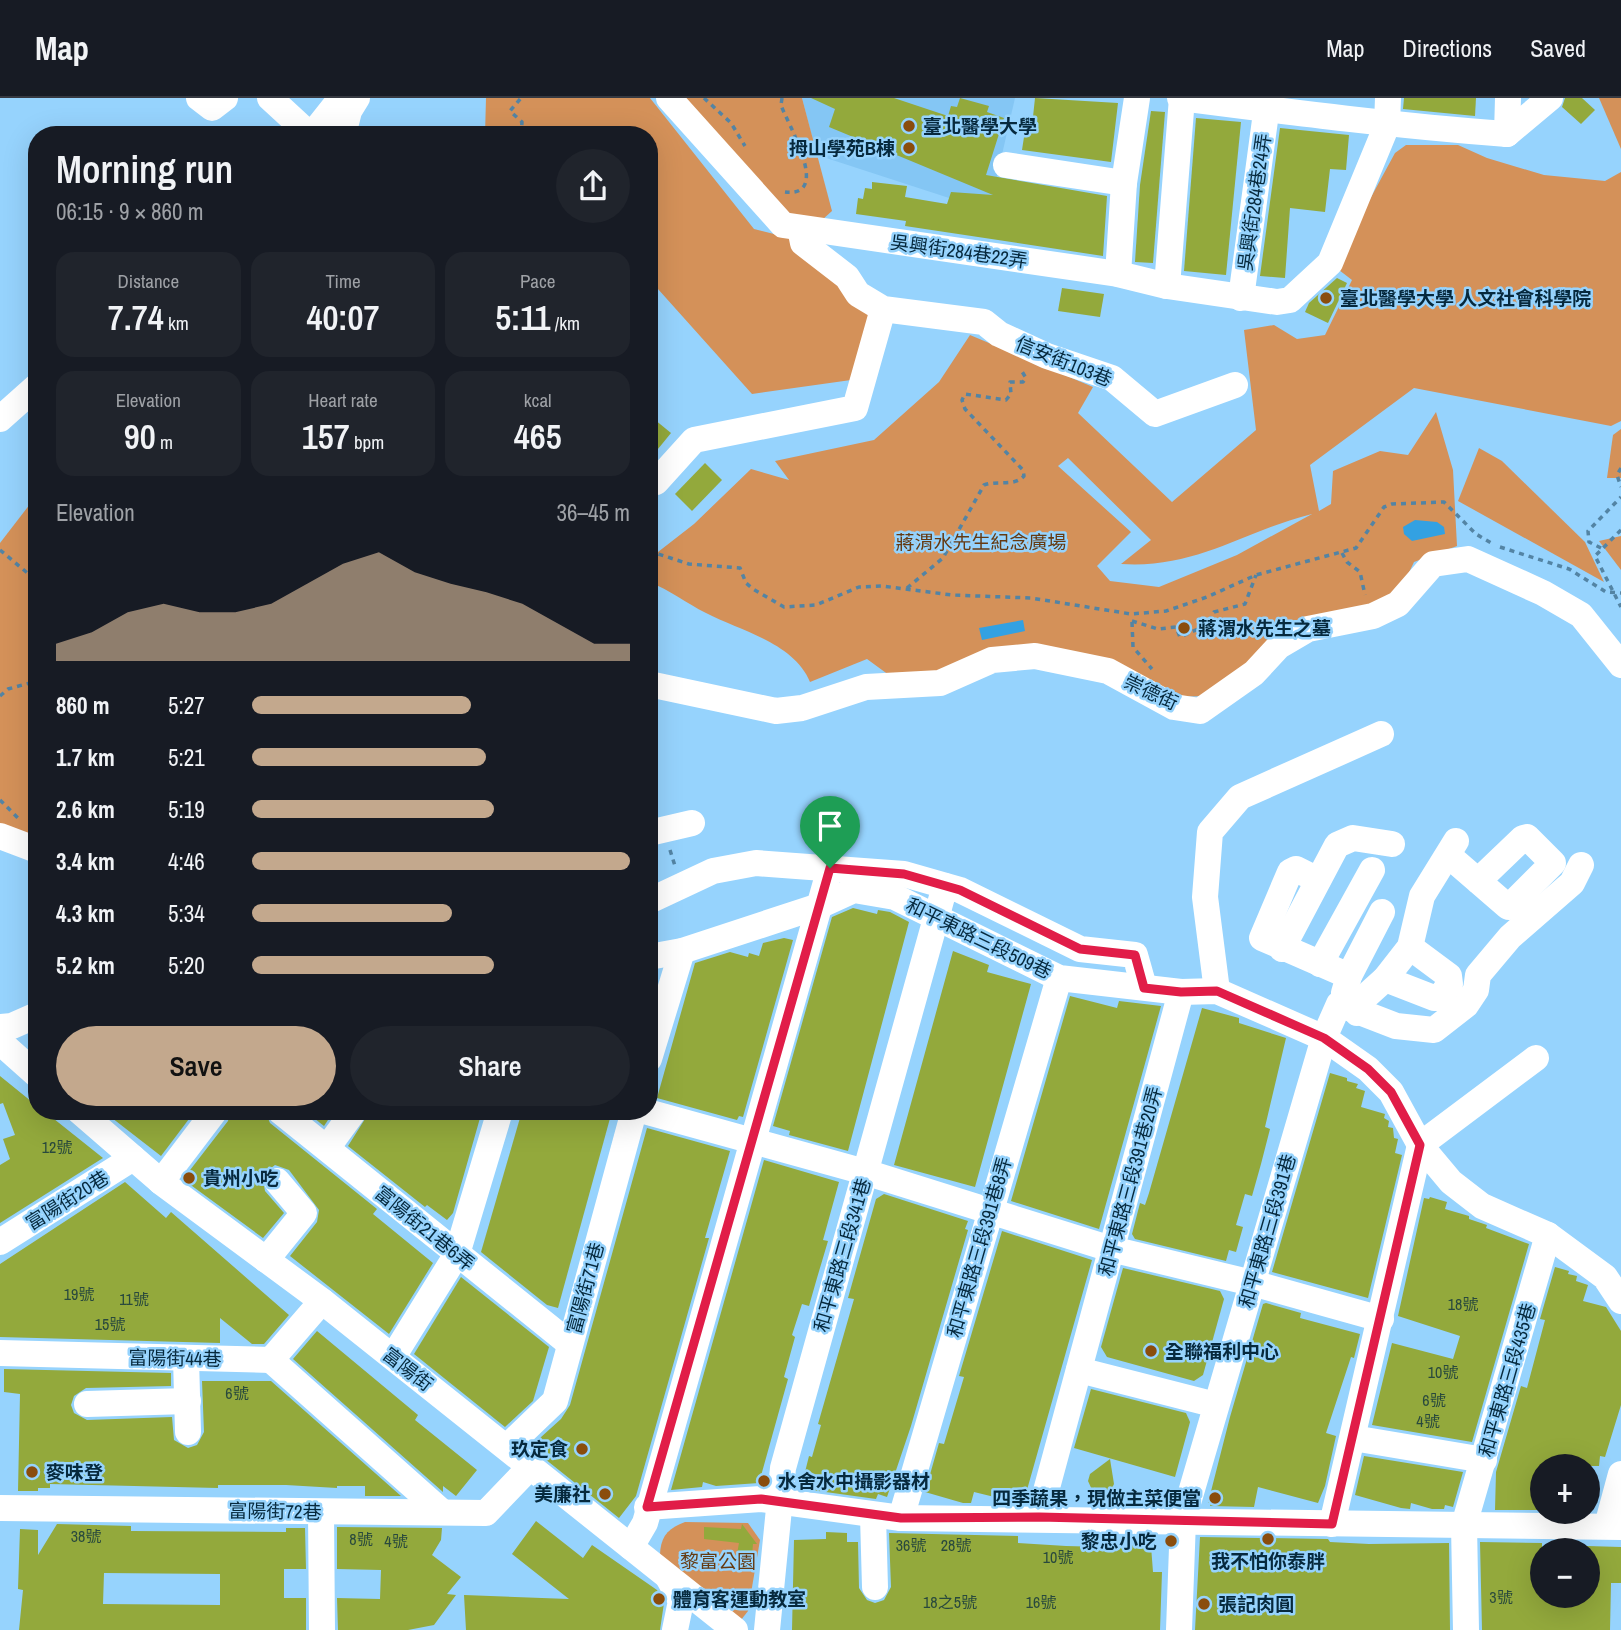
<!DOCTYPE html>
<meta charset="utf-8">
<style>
body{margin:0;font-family:"Archivo Narrow","Noto Sans TC",sans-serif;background:#20242c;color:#f1f3f6;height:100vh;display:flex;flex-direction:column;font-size:26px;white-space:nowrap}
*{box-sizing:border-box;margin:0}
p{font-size:23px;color:#9ea1a6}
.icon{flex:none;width:38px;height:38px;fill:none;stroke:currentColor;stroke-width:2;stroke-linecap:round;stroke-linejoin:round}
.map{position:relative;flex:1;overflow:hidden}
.sheet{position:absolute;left:28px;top:28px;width:630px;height:994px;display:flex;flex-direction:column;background:#171b24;border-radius:28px;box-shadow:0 7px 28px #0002}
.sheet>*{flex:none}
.tools{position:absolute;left:1530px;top:1356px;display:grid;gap:14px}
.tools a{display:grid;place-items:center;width:70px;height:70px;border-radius:50%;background:#171b24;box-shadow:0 7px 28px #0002;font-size:35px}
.pin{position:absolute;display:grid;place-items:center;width:60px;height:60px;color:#fff;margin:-72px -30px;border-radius:50% 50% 50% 0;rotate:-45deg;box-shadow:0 0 7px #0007}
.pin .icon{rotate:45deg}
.round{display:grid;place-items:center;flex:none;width:74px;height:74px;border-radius:37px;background:#20242c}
.headline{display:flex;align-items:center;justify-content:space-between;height:119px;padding:0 28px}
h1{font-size:38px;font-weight:600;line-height:52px}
.metrics{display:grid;grid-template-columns:repeat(3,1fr);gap:10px;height:119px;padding:7px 28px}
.metrics div{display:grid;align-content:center;border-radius:18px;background:#20242c;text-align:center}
.metrics b{font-size:35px;font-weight:600}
.metrics small{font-size:19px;font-weight:400}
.metrics p{font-size:19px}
.chart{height:196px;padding:14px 28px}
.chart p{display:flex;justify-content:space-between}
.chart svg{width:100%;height:126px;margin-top:7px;fill:#c3a88d;opacity:.7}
.button{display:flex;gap:14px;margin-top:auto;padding:14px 28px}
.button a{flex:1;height:80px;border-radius:42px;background:#c3a88d;color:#111;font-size:28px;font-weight:600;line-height:80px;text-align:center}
.button a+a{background:#20242c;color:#f1f3f6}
ul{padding:0 28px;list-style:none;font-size:23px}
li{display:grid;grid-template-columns:112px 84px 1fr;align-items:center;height:52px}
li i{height:18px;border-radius:9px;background:#c3a88d}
header{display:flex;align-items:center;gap:42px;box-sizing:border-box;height:98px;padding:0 35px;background:#171b24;border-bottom:2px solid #363941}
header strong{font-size:33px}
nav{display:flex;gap:38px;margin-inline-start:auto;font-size:24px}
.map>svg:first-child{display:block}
.built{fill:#84c6f4}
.green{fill:#d49159;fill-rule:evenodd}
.water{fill:#33a1e2}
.building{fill:#93a93c;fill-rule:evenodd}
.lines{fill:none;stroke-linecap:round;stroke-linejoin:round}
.path{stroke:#5384a4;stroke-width:3.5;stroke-dasharray:5 5;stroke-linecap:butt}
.minor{stroke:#fff;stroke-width:26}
.route-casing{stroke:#fff;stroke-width:14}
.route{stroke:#e11d48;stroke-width:9}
.poi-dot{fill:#8a4d0d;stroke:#96d3fd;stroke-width:2.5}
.labels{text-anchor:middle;stroke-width:5;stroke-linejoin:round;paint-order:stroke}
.number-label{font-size:16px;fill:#29493d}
.poi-label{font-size:19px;font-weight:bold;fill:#06293d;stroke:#96d3fd;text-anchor:start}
.street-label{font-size:19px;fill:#06293d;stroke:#96d3fd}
.park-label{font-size:19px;fill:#653a12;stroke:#96d3fd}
</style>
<header>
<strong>Map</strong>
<nav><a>Map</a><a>Directions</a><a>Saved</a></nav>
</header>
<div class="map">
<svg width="1621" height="1532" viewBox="0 0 1621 1532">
<rect width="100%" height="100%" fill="#96d3fd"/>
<path class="built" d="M802 0H1015L989 113 817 57Z"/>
<g class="green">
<path d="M486 0H650L754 131 790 140 872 212 851 282 752 296 649 181V37H485Z"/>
<path d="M682 0H802L832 113 822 122 785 116Z"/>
<path d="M1599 0H1621V51Z"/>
<path d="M1406 47H1458L1487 60 1544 77 1605 83 1621 74V323L1611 328 1414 290 1310 367 1319 413 1331 406 1333 373 1380 353 1408 357 1436 314 1453 372 1457 448 1414 464 1404 485 1390 501 1234 577 1204 598 1173 599 1121 566 946 574 893 580 867 561 810 584C794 545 741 533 706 515 686 505 670 492 649 484V451L658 454 694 426 751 371 789 382 775 363 874 342 939 284 970 237 1093 289 1078 315 1172 404 1256 332 1244 232 1274 227 1297 241 1325 237 1352 182 1339 172 1338 160 1395 55ZM1068 360 1151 442 1121 466C1197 471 1243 433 1312 416L1237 457 1159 489 1110 483 1097 468 1131 434 1058 368Z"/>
<path d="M1621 331V380H1607L1613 337Z"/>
<path d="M1479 350 1502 363 1585 444 1604 484 1458 403Z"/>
<path d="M37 397V745L0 730V445Z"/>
<path d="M1621 438V472L1599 443Z"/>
<path d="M685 1424 748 1425 760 1442 748 1513 741 1522 660 1458C660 1439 668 1430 685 1424Z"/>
</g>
<g class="water">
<path d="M1415 422 1437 424 1444 429 1445 436 1412 443 1404 436 1403 429Z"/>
<path d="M1023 522 1025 533 982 542 979 530Z"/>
</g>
<g class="building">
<path d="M811 0H894L948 18 951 8 957 9 960 0 989 8 987 14 1004 20 986 77 1107 98 1103 158 905 128 906 123 856 116 858 100 863 101 865 90 872 91V84L907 88 905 99 947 106 951 94 993 97 829 29 835 11Z"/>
<path d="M1035 0 1118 5 1111 64 1022 52 1026 26 1032 28Z"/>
<path d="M1404 0H1476L1475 18 1403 11Z"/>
<path d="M1565 0H1582L1595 12 1581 26 1562 9Z"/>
<path d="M1151 13 1165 14 1153 165 1135 164 1140 87Z"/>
<path d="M1196 20 1241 24 1226 177 1184 173Z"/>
<path d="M1280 30 1349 37 1346 72 1330 71 1325 114 1290 110 1285 180 1260 178Z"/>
<path d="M1337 180 1347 185 1328 225 1305 214 1309 205Z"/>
<path d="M1062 190 1104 196 1100 219 1058 213Z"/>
<path d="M649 317 671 335 649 362Z"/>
<path d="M705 365 722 382 692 413 675 396Z"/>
<path d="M853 810 877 816 878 812 890 814 909 824 848 1053 789 1037 790 1033 773 1028 832 819Z"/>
<path d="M784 840 793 842 743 1019 739 1018 737 1022 657 1000 695 865 730 854 748 859 749 855 759 858 763 845Z"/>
<path d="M953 853 989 867 987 874 1031 886 975 1089 894 1067Z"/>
<path d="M1070 898 1117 910 1119 903 1161 908 1099 1131 1011 1103Z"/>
<path d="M1202 910 1239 920V925L1286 940 1265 1029 1270 1031 1261 1066 1252 1098 1245 1096 1236 1127 1243 1129 1236 1154 1229 1152 1226 1163 1135 1141 1132 1136 1140 1105 1145 1107 1149 1095Z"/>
<path d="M1330 975 1347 980V983L1358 986 1356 990 1365 993 1361 1009 1385 1016 1384 1020 1389 1023 1388 1029 1393 1030 1394 1040 1398 1041 1395 1055 1402 1057 1368 1200 1272 1174Z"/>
<path d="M0 978 37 1008V1013H44L103 1060 0 1125V1067L10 1061 3 1041 15 1037 3 1005 0 1006Z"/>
<path d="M103 1013H195L161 1058Z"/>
<path d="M230 1013H265L270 1025 377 1111 373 1116 433 1165 389 1236 290 1158 317 1124 319 1112 289 1072 275 1067 262 1077 265 1093 284 1115 263 1140 188 1085 192 1081 187 1076 228 1023Z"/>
<path d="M305 1013H334L324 1028Z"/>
<path d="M370 1013H482L453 1115 447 1122 427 1107 425 1109 348 1048Z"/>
<path d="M522 1013H612L558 1210 547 1207 481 1154Z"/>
<path d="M647 1030 730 1053 705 1140H709L636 1398 619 1420 530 1349 561 1321 570 1307Z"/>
<path d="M764 1062 839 1084 823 1142 828 1143 817 1180 809 1208 802 1206 792 1237 795 1239 784 1279 788 1281 759 1385 716 1388 703 1384 702 1389 671 1392Z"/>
<path d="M125 1084 166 1120 171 1114 289 1217 264 1246H252L220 1220V1245L0 1239V1166Z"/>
<path d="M884 1096 968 1123 965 1131 968 1132 911 1328 887 1399 878 1396 876 1401 804 1391 805 1387 802 1386 809 1358 812 1359 821 1327 818 1326 854 1201 848 1200 876 1101Z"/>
<path d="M1430 1099 1447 1104 1445 1111 1469 1118V1121L1487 1127 1486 1130 1529 1146 1472 1344 1372 1327 1392 1245 1453 1261 1460 1238 1398 1218 1424 1100 1429 1101Z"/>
<path d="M1002 1133 1092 1162 1023 1406 974 1394 971 1405H963L925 1394 939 1345 944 1346 964 1279 959 1278Z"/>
<path d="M1555 1169 1569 1173 1568 1176 1577 1178 1576 1183 1588 1187 1583 1203 1606 1209 1621 1233V1307L1605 1359 1600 1358 1599 1368H1542V1412H1495L1496 1374 1521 1288 1527 1290 1545 1222 1540 1221Z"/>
<path d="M1123 1170 1220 1193 1224 1201 1203 1277 1194 1283 1107 1259 1101 1249Z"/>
<path d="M461 1179 549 1249 533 1303 505 1329 414 1256Z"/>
<path d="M1266 1205 1301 1215 1300 1220 1360 1236 1354 1260 1351 1259 1326 1335 1336 1338 1325 1388 1318 1405 1258 1389 1254 1409 1210 1408 1211 1405H1208L1230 1319 1263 1206Z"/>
<path d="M317 1233 418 1317 415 1322 477 1372 456 1398 443 1388V1394L293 1261Z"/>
<path d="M4 1271 171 1275V1288L86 1290 74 1298 71 1307 74 1315 87 1322 172 1319 174 1342 188 1350 197 1347 204 1334 202 1283H271L401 1398H365V1388H337V1390L286 1387H218V1390L50 1386V1390H38V1393H18L20 1296 4 1294Z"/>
<path d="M1091 1291 1186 1315 1190 1324 1175 1379 1074 1350Z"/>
<path d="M1364 1358 1463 1374 1453 1409 1445 1407 1444 1411H1432L1411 1405 1410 1411 1401 1410 1355 1397Z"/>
<path d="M1110 1361 1114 1386 1111 1392 1106 1396 1093 1394 1088 1383 1090 1376Z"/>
<path d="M536 1423 583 1460 592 1447 657 1492 664 1505 660 1532H466L464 1497 569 1501 512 1456Z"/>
<path d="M57 1426 131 1428V1433L286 1434V1430H305L306 1471H284V1500H306V1532H19L23 1492 18 1491 20 1431 38 1432V1457ZM104 1475 220 1476V1507L103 1506Z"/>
<path d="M742 1426 757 1446H753L752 1458 737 1456 739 1445 704 1441V1429L741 1431Z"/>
<path d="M337 1429 442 1430 441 1442 432 1457 461 1479 447 1496 456 1497 434 1527 408 1532H338L337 1500 380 1501 381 1472 337 1471Z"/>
<path d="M826 1434 847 1435V1444H858L859 1490 867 1502 875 1505 884 1502 891 1489 889 1435 1018 1438V1445L1066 1448 1104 1449V1445L1151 1448 1153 1474H1162L1160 1532H792L794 1442 826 1441Z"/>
<path d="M1200 1439 1328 1441 1330 1444 1369 1446 1449 1445 1450 1532H1195Z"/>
<path d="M1480 1444 1542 1445V1498H1587V1448L1621 1449V1485H1611L1610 1532H1482Z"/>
</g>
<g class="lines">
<g class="path">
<path d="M704 0 731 25 745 48"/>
<path d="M782 0 781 7C786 23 833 100 785 94"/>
<path d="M521 37 522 24 510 13 521 0"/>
<path d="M1621 370 1617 377 1621 389"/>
<path d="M1621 432 1595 458 1621 509"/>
<path d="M1500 449 1569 471 1606 494 1621 495"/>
<path d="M1601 450 1589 444 1588 433 1621 399"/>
<path d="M0 452 37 483"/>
<path d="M649 453 689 466 740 470 746 485 753 491 784 509 816 507 859 489 882 488 952 497 1031 500 1131 516 1166 513 1207 499 1256 477 1356 450 1384 409 1392 406 1444 404 1476 436 1493 446"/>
<path d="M1342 455 1347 464 1360 474 1365 497"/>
<path d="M649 464 652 454"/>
<path d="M907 490 943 460 984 387C998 382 1014 389 1024 378L1023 372 965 311 962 302 965 296 1006 302 1011 296 1010 284H1023L1026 280 1021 272"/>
<path d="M1132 523 1158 531 1176 529 1180 539 1207 527 1214 514 1245 506 1256 477"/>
<path d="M1132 524 1133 549 1152 571"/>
<path d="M31 585 30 570 37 539"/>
<path d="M0 598 8 591 37 583"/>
<path d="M0 702 18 720"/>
<path d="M670 752 675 768"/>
</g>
<g class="minor">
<path d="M199 0 212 10 225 0"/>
<path d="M270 0 308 35 314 34 341 0"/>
<path d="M669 0 783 127 1118 176 1167 188 1277 204 1290 202 1330 165 1387 27 1388 0"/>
<path d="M1180 0C1289 14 1397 28 1507 36"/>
<path d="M1507 36 1550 0"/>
<path d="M1507 36 1508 0"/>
<path d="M343 37 349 13 357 0"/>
<path d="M1006 67 1124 85"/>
<path d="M800 130 803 145 847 179 858 196 883 211 984 224 999 236 1047 258 1112 280 1155 316 1235 287"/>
<path d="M1118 176 1124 85 1137 0"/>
<path d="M1167 188 1182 0"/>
<path d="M1241 200 1268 0"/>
<path d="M0 321 37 288"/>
<path d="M656 384 694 342 855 310 883 211"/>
<path d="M649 586 776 613 802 610 866 589 940 585 992 562 1035 558 1108 573 1174 609 1200 613 1254 575 1279 548 1308 531 1373 518 1398 506 1433 466 1468 461 1543 495 1581 517 1621 567"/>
<path d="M649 735 692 725"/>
<path d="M0 738 37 752"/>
<path d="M1448 757 1507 808 1509 809 1553 765 1527 739 1523 740 1478 783"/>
<path d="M1318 782 1296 771 1290 774 1262 840 1349 878"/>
<path d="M649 803 713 773 756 765 904 776 960 792 1080 851 1135 857 1144 889"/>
<path d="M1282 851 1337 747 1353 740 1392 746"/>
<path d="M649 859 682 853 819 808 854 792 895 799 1059 880 1181 894 1217 893 1324 940 1368 971 1391 994 1420 1047 1451 1084 1482 1108 1548 1137 1605 1179 1621 1203"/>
<path d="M1320 866 1372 772"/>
<path d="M1385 881 1434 900H1439L1450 886 1449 878 1410 849"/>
<path d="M1217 893 1205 799 1210 734 1240 699 1381 636"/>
<path d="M1344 895 1349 878 1382 814"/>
<path d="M1357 915 1365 899 1385 881 1410 849 1422 798 1456 743"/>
<path d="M0 929 12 928 37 917"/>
<path d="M0 944 37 977"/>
<path d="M649 961 682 853"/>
<path d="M79 1013 161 1084 322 1203 735 1532"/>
<path d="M280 1013 570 1246"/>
<path d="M644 1013 865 1074 1111 1151 1252 1185 1381 1221"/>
<path d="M327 1050 354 1013"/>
<path d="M161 1084 215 1013"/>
<path d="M0 1144 133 1060"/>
<path d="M266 1162 304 1115 277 1083"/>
<path d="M0 1255 271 1262 322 1203"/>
<path d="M393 1259 457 1156 500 1013"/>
<path d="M186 1260 188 1334"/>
<path d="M271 1262 441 1413"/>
<path d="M1079 1272 1216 1307"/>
<path d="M87 1306 188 1303"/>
<path d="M1353 1340 1484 1362"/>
<path d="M507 1349 555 1303 634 1013"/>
<path d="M647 1409 761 1401 901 1420 1621 1429"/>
<path d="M0 1410 486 1415 531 1368"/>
<path d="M321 1414 322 1532"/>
<path d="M873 1418 875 1489"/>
<path d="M1039 1419 1181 894"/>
<path d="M901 1420 1059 880"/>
<path d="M1332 1426 1420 1047 1536 960"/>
<path d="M1607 1428 1621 1376"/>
<path d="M631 1449 645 1425 830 770"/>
<path d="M669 1481 681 1503 675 1532"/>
<path d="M767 1532 783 1370 945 788"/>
<path d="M1179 1532 1183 1422 1324 940 1339 906 1396 928 1434 932 1466 907 1476 892 1478 877 1510 839 1572 785 1581 767"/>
<path d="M1466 1532 1464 1427 1548 1137"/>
</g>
</g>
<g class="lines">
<g class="route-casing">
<path id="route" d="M830 770 904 776 960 792 1080 851 1135 857 1144 890 1181 894 1217 893 1324 940 1368 971 1391 994 1420 1047 1332 1426 1039 1419 901 1420 761 1401 647 1409Z"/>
</g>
<use href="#route" class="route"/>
</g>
<g class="poi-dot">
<circle cx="909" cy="28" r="7"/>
<circle cx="909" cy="50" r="7"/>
<circle cx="1326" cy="200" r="7"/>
<circle cx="1184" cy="530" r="7"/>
<circle cx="189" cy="1080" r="7"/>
<circle cx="1151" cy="1253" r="7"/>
<circle cx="582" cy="1351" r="7"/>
<circle cx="32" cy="1374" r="7"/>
<circle cx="764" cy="1383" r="7"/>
<circle cx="605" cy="1396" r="7"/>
<circle cx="1215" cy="1400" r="7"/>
<circle cx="1268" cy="1441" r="7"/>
<circle cx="1171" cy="1443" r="7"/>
<circle cx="659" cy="1501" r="7"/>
<circle cx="1204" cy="1506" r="7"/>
</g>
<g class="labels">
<g class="number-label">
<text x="57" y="1055">12號</text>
<text x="79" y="1202">19號</text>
<text x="134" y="1207">11號</text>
<text x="1463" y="1212">18號</text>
<text x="110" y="1232">15號</text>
<text x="1443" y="1280">10號</text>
<text x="237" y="1301">6號</text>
<text x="1434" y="1308">6號</text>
<text x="1428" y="1329">4號</text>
<text x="86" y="1444">38號</text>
<text x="361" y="1447">8號</text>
<text x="396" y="1449">4號</text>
<text x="911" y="1453">36號</text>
<text x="956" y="1453">28號</text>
<text x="1058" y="1465">10號</text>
<text x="1501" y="1505">3號</text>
<text x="950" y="1510">18之5號</text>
<text x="1041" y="1510">16號</text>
</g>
<g class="poi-label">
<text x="923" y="35">臺北醫學大學</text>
<text x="895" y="57" text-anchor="end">拇山學苑B棟</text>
<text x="1340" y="207">臺北醫學大學 人文社會科學院</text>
<text x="1198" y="537">蔣渭水先生之墓</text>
<text x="203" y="1087">貴州小吃</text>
<text x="1165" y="1260">全聯福利中心</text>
<text x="568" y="1358" text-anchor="end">玖定食</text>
<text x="46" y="1381">麥味登</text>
<text x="778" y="1390">水舍水中攝影器材</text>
<text x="591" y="1403" text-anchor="end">美廉社</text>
<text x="1201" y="1407" text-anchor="end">四季蔬果，現做主菜便當</text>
<text x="1157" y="1450" text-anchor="end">黎忠小吃</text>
<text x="1268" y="1470" text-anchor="middle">我不怕你泰胖</text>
<text x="673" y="1508">體育客運動教室</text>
<text x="1218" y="1513">張記肉圓</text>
</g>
<g class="street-label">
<text transform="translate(1254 104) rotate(-82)" y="7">吳興街284巷24弄</text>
<text transform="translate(959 153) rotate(8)" y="7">吳興街284巷22弄</text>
<text transform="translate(1064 263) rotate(22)" y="7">信安街103巷</text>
<text transform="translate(1151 594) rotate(25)" y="7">崇德街</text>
<text transform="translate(979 840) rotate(26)" y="7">和平東路三段509巷</text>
<text transform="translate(1130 1083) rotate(-75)" y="7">和平東路三段391巷20弄</text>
<text transform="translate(67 1102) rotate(-32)" y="7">富陽街20巷</text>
<text transform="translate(425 1130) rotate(39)" y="7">富陽街21巷6弄</text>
<text transform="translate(1267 1133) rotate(-74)" y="7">和平東路三段391巷</text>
<text transform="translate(979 1149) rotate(-74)" y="7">和平東路三段391巷8弄</text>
<text transform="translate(842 1157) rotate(-74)" y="7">和平東路三段341巷</text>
<text transform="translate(585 1190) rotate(-75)" y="7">富陽街71巷</text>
<text transform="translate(175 1260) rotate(1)" y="7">富陽街44巷</text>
<text transform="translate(408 1271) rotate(38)" y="7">富陽街</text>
<text transform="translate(1507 1282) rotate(-74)" y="7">和平東路三段435巷</text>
<text transform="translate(275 1413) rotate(1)" y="7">富陽街72巷</text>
</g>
<g class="park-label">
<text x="981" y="451">蔣渭水先生紀念廣場</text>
<text x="718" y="1470">黎富公園</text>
</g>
</g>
</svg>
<div class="tools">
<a>+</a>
<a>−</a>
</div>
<div class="pin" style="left:830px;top:770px;background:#1e9e55"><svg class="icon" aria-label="arrive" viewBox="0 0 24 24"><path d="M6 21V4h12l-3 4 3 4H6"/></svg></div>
<section class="sheet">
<div class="headline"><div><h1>Morning run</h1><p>06:15 · 9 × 860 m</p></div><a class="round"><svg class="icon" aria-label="share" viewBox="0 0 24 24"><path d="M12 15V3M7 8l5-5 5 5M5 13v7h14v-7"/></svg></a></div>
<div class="metrics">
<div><p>Distance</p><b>7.74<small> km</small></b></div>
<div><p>Time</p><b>40:07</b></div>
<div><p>Pace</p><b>5:11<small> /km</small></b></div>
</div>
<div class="metrics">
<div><p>Elevation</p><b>90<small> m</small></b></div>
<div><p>Heart rate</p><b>157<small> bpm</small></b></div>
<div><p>kcal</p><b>465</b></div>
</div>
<div class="chart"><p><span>Elevation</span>36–45 m</p>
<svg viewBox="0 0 160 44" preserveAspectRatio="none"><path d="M0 44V38L10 34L20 27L30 24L40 27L50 27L60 24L70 17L80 10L90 6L100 13L110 17L120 20L130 24L140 31L150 38L160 38V44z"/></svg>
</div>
<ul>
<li><b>860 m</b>5:27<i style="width:58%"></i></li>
<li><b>1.7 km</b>5:21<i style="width:62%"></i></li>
<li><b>2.6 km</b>5:19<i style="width:64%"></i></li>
<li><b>3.4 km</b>4:46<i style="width:100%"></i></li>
<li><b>4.3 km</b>5:34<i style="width:53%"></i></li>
<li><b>5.2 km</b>5:20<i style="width:64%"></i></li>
</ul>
<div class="button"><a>Save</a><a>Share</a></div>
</section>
</div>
